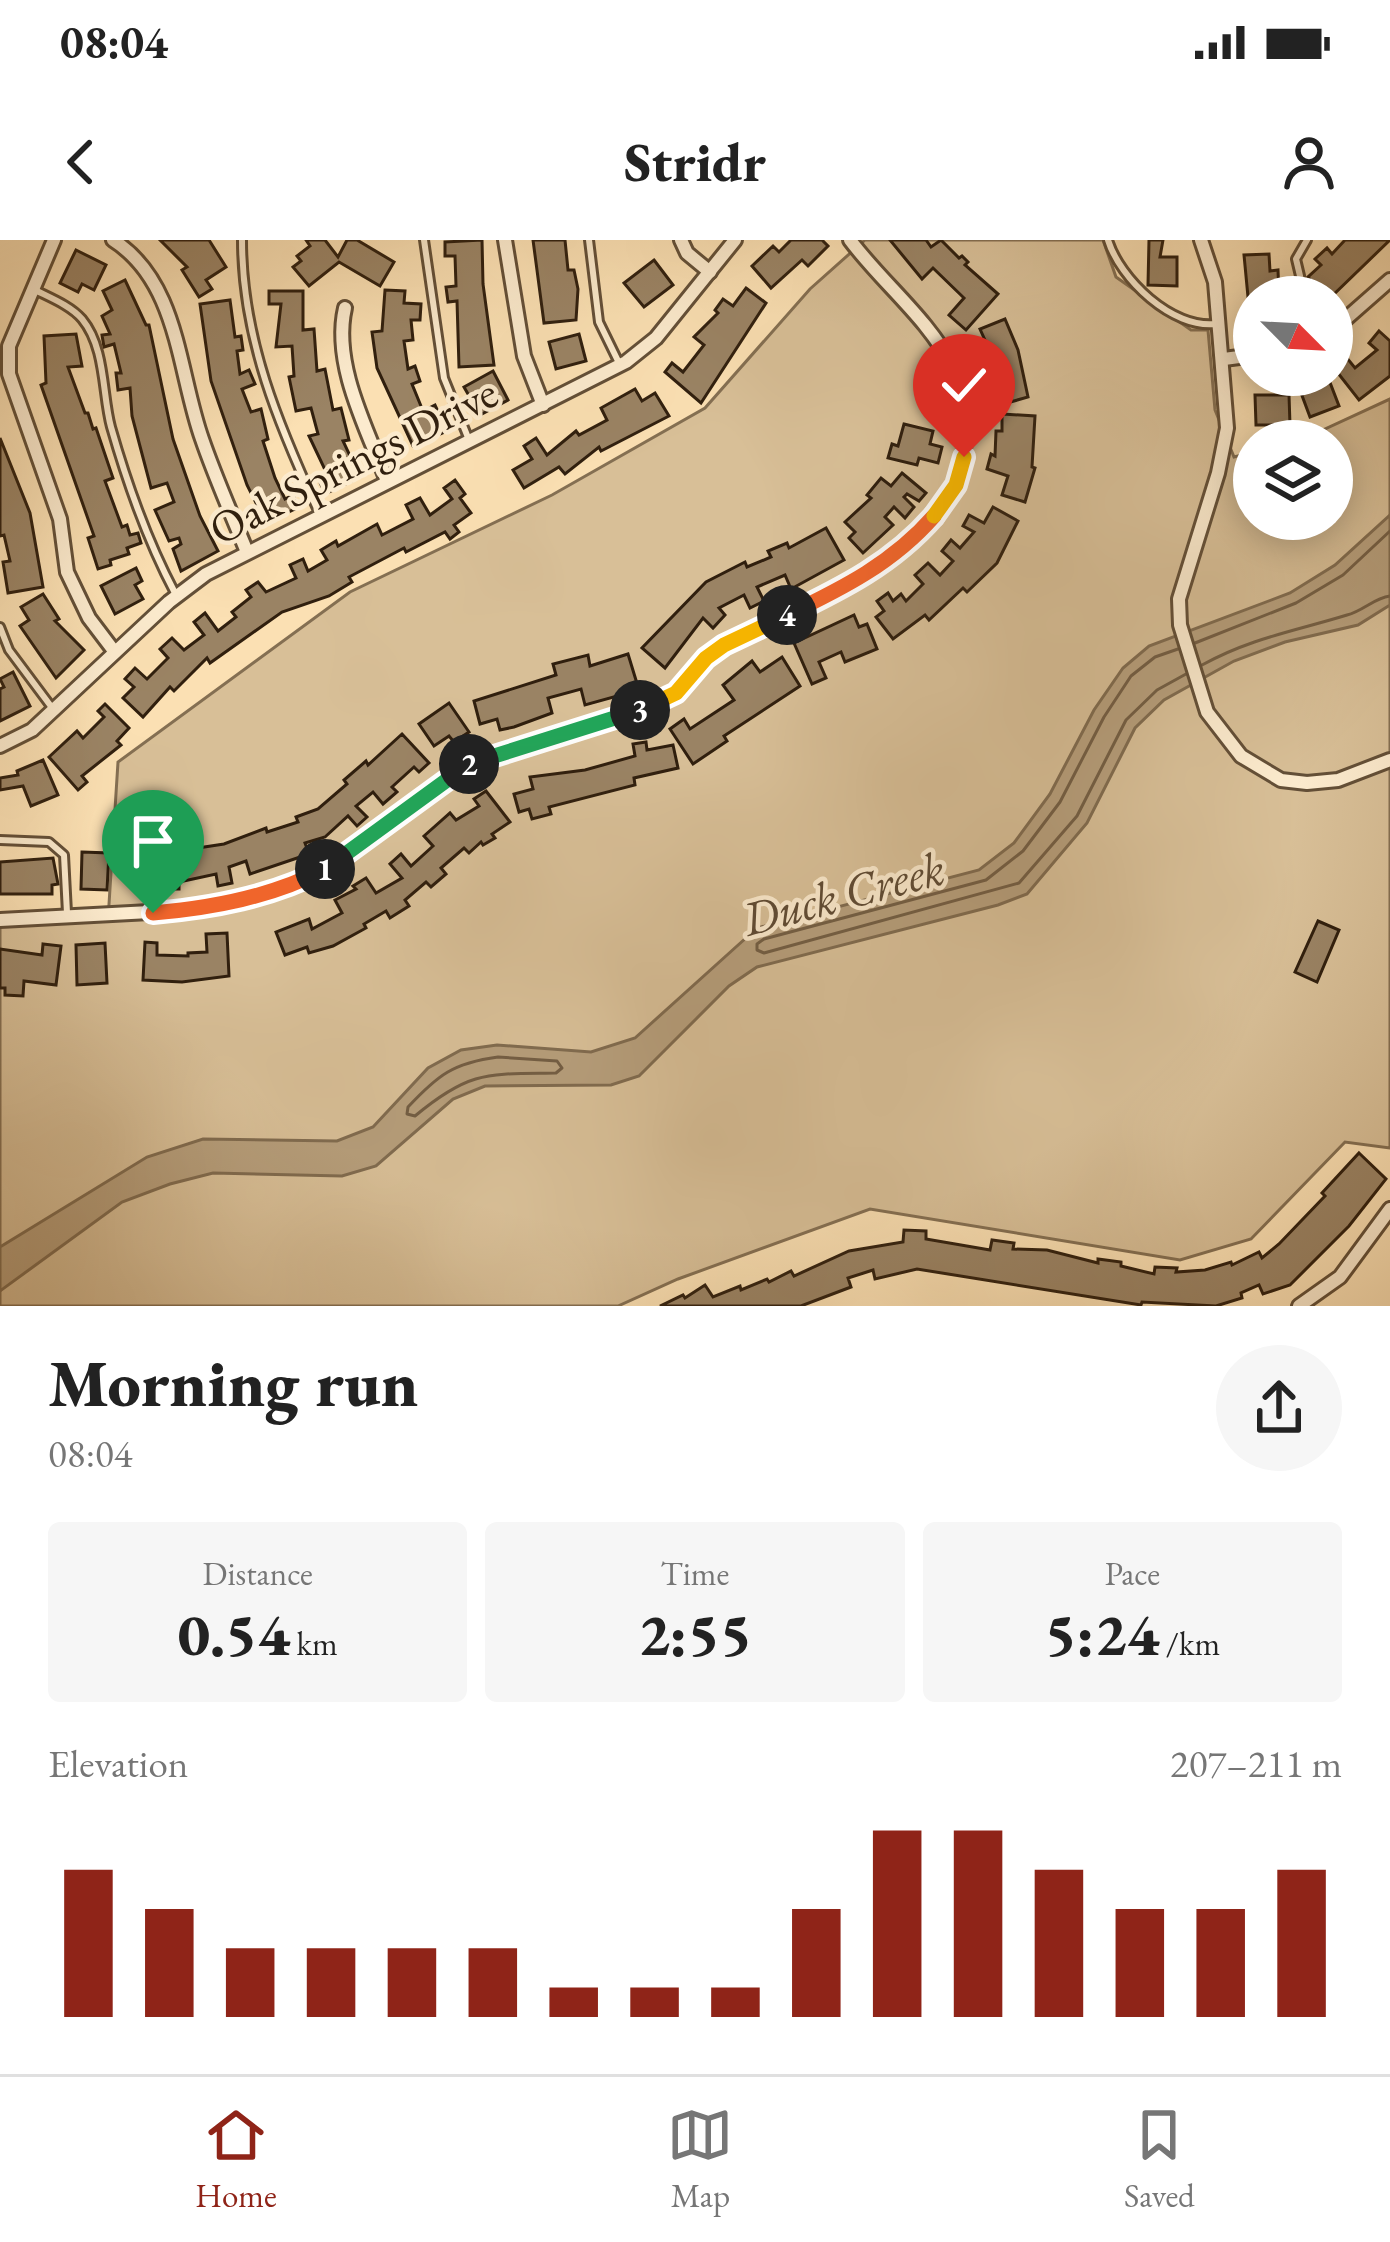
<!DOCTYPE html>
<meta charset="utf-8">
<style>
body{margin:0;font-family:"EB Garamond",serif;background:#f6f6f6;color:#222;height:100vh;display:flex;flex-direction:column;font-size:45px;white-space:nowrap}
*{box-sizing:border-box;margin:0}
p{font-size:39px;color:#767676}
.icon{flex:none;width:66px;height:66px;fill:none;stroke:currentColor;stroke-width:2;stroke-linecap:round;stroke-linejoin:round}
.map{position:relative;height:1066px;overflow:hidden}
.sheet{display:flex;flex-direction:column;background:#fff;flex:1}
.sheet>*{flex:none}
.needle{width:78px;rotate:114deg}
.buttons{position:absolute;left:1233px;top:36px;display:grid;gap:24px}
.buttons a{display:grid;place-items:center;width:120px;height:120px;border-radius:50%;background:#fff;box-shadow:0 6px 30px #0003;font-size:60px}
.pin{position:absolute;display:grid;place-items:center;width:102px;height:102px;color:#fff;margin:-123px -51px;border-radius:50% 50% 50% 0;rotate:-45deg;box-shadow:0 0 12px #0007}
.pin .icon{rotate:45deg}
.km{position:absolute;width:60px;height:60px;margin:-30px;border-radius:50%;background:#222;color:#fff;font-size:33px;line-height:60px;text-align:center}
.round{display:grid;place-items:center;flex:none;width:126px;height:126px;border-radius:63px;background:#f6f6f6}
.summary{display:flex;align-items:center;justify-content:space-between;height:204px;padding:0 48px}
h1{font-size:66px;font-weight:800;line-height:90px}
.metrics{display:grid;grid-template-columns:repeat(3,1fr);gap:18px;height:204px;padding:12px 48px}
.metrics div{display:grid;align-content:center;border-radius:12px;background:#f6f6f6;text-align:center}
.metrics b{font-size:60px;font-weight:800}
.metrics small{font-size:33px;font-weight:400}
.metrics p{font-size:33px}
.chart{height:336px;padding:24px 48px}
.chart p{display:flex;justify-content:space-between}
.chart svg{width:100%;height:216px;margin-top:12px;stroke:#8f2418;stroke-width:6}
.status{display:flex;justify-content:space-between;align-items:center;height:84px;padding:0 60px;background:#fff;direction:ltr}
.status svg{height:33px;fill:currentColor}
header{display:flex;justify-content:space-between;align-items:center;height:156px;padding:0 48px;background:#fff;font-size:54px;font-weight:800}
.tab-bar{display:flex;justify-content:space-around;align-items:center;height:168px;border-top:3px solid #e0e0e0;background:#fff;font-size:33px;color:#767676}
.tab-bar a{display:grid;justify-items:center;gap:6px}
.tab-bar .selected{color:#8f2418}
.map>svg:first-child{display:block}
.green{fill:#d8bf97;stroke:#846f52;stroke-width:3}
.water{fill:#b69e7b;stroke:#806b4f;stroke-width:3}
.lines{fill:none;stroke-linecap:round;stroke-linejoin:round}
.shore{stroke:#735e44;stroke-width:3}
.building{fill:#9a8364;stroke:#301f0e;stroke-width:3}
.lane-casing{stroke:#634f37;stroke-width:12}
.street-casing{stroke:#634f37;stroke-width:18}
.lane{stroke:#fcebce;stroke-width:6}
.street{stroke:#fcebce;stroke-width:12}
.split-1-casing{stroke:#fff;stroke-width:24}
.split-2-casing{stroke:#fff;stroke-width:24}
.split-3-casing{stroke:#fff;stroke-width:24}
.split-4-casing{stroke:#fff;stroke-width:24}
.split-5-casing{stroke:#fff;stroke-width:24}
.split-6-casing{stroke:#fff;stroke-width:24}
.split-1{stroke:#f0652b;stroke-width:15}
.split-2{stroke:#22a559;stroke-width:15}
.split-3{stroke:#22a559;stroke-width:15}
.split-4{stroke:#f5b400;stroke-width:15}
.split-5{stroke:#f0652b;stroke-width:15}
.split-6{stroke:#f5b400;stroke-width:15}
.labels{text-anchor:middle;stroke-width:9;stroke-linejoin:round;paint-order:stroke}
.street-label{font-size:45px;fill:#301f0e;stroke:#fcebce}
.water-label{font-size:48px;font-style:italic;fill:#5f4b34;stroke:#fcebce}
</style>
<div class="status"><b>08:04</b><svg viewBox="0 0 49 12"><path d="M0 12V9h3v3zM5 12V6h3v6zM10 12V3h3v9zM15 12V0h3v12zM26 1h20v11H26zM47 4h2v5h-2z"/></svg></div>
<header><svg class="icon" aria-label="back" viewBox="0 0 24 24"><path d="M15 5l-7 7 7 7"/></svg>Stridr<svg class="icon" aria-label="person" viewBox="0 0 24 24"><circle cx="12" cy="8" r="4"/><path d="M4 21q1-7 8-7t8 7"/></svg></header>
<div class="map">
<svg width="1390" height="1066" viewBox="0 0 1390 1066">
<rect width="100%" height="100%" fill="#fbe0b3"/>
<filter id="stains"><feTurbulence type="fractalNoise" baseFrequency=".00167" numOctaves="4"/><feColorMatrix values="0 0 0 0 .2 0 0 0 0 .09 0 0 0 0 .02 0 0 0 .5 -.17"/></filter>
<radialGradient id="worn" r=".72"><stop offset=".6" stop-color="#630" stop-opacity="0"/><stop offset="1" stop-color="#630" stop-opacity=".3"/></radialGradient>
<path class="green" d="M865 0H1103L1116 37 1191 90H1208L1215 170 1234 217 1254 212V279H1332V201H1299L1390 159V908L1345 902 1251 999 1180 1020 870 969 678 1039 618 1066H0V683L108 680 118 522 350 352 552 255 705 168 810 49Z"/>
<path class="water" d="M1390 275V365L1358 385 1285 402 1234 421 1164 460 1135 488 1087 583 1027 654 998 665 757 727 729 746 639 836 611 845 485 846 453 859 376 926 342 936 213 933 170 944 122 962 0 1051V1007L147 917 203 899 337 901 373 887 428 828 461 810 497 805 591 812 635 798 757 688 979 630 1014 603 1050 554 1094 470 1123 428 1149 406 1290 353 1335 325Z"/>
<g class="lines">
<g class="shore">
<path d="M1195 403 1296 363 1343 335 1390 291"/>
<path d="M1178 409 1155 417 1131 436 1104 477 1060 562 1023 611 986 640 764 699 757 704V710L764 713 1019 643 1077 576 1126 480 1157 450 1186 434"/>
<path d="M1202 425C1251 398 1295 391 1347 375 1363 371 1374 358 1390 356"/>
<path d="M498 817 557 821 562 828 556 833C488 834 470 830 415 876L407 874 408 867C438 835 453 823 498 817Z"/>
</g>
</g>
<g class="building">
<path d="M160 0H209L226 27 206 40 212 49 199 57 182 30 187 27Z"/>
<path d="M306 0H325L338 17 347 0H357L394 22 380 46 339 22 309 46 293 27 301 21 297 16 310 6Z"/>
<path d="M482 0 483 44 494 125 459 127 457 61 448 62 446 47 456 46 455 16H445V2Z"/>
<path d="M533 0H565L568 30H574L578 49 576 80 544 83Z"/>
<path d="M791 0H822L828 6 808 26 802 20 771 48 752 26 773 6 779 12Z"/>
<path d="M890 0H926L931 7 941 0 959 18 962 16 968 22 965 25 998 54 966 90 949 75 964 58 933 28 922 39Z"/>
<path d="M1149 0H1163L1160 17H1177V46L1148 45Z"/>
<path d="M1345 0H1390L1331 57H1324L1308 37 1321 25 1315 19 1327 8 1332 14Z"/>
<path d="M76 10 106 25 94 50 82 44 78 52 60 43Z"/>
<path d="M1269 14 1270 31 1278 30 1279 57H1248L1244 15Z"/>
<path d="M654 20 673 45 644 67 624 43Z"/>
<path d="M125 40 146 85H149L173 199 200 276 218 311 181 331 173 309 181 304 179 298 169 301 155 270 174 262 167 243 151 248 132 176 130 148 118 150 116 133H121L114 104 104 107 102 95 110 94 102 76 112 70 103 51Z"/>
<path d="M746 48 766 63 701 163 665 132 672 123 683 132 704 105 694 97 718 73 715 70 723 59 733 66Z"/>
<path d="M385 50 405 51 404 63 421 64 420 80H411L413 100 404 101 408 129 415 126 420 141 412 144 423 171 435 165 447 191 413 206 377 128 372 92 382 91Z"/>
<path d="M269 51H303V90L314 89 317 131 325 129 333 170 341 168 349 200 343 201 360 237 325 254 319 240 328 236 309 196 318 194 311 168 296 171 289 137 294 136 292 106 276 107 281 64H269Z"/>
<path d="M230 60 235 97 241 96 243 110 237 111 240 134 249 130 255 144 242 149 251 172 261 169 268 199 263 201 275 238 285 259 293 255 299 267 266 283 247 245 211 141 200 64Z"/>
<path d="M1005 79 1018 110 1028 157 993 167 989 153 1001 149 993 120 981 125 975 112 988 107 980 89Z"/>
<path d="M1379 91 1390 101V136L1359 160 1334 128 1347 118 1355 128 1377 110 1369 103Z"/>
<path d="M76 94 82 126 68 127 85 173H88L93 189 96 188 113 238 105 241 122 287 127 285 130 295 138 293 141 303 127 308 129 314 110 320 111 325 98 329 88 298 94 296 41 145 46 143 44 96Z"/>
<path d="M579 94 586 121 556 129 549 102Z"/>
<path d="M493 131 508 160 480 175 464 147Z"/>
<path d="M1312 136 1316 145 1329 140 1339 166 1310 177 1297 142Z"/>
<path d="M635 149 642 161 655 153 669 176 601 211 599 207 565 234 559 227 524 248 513 230 532 219 524 206 536 198 547 215 576 191 579 195 607 180 601 168Z"/>
<path d="M1255 155H1289L1290 185H1256Z"/>
<path d="M1002 174 1035 176 1032 227 1035 228 1025 262 1002 255 1008 236 987 229 991 214 995 216 996 191H1002Z"/>
<path d="M904 184 933 191 930 204 942 207 938 223 919 218 917 225 888 218 892 204 898 206Z"/>
<path d="M0 198 30 273 43 347 8 353 3 322 10 321 4 295 0 296Z"/>
<path d="M902 233 926 253 919 261 907 254 904 257 914 267 905 278 894 267 885 277 893 285 863 313 849 298 855 292 845 282 871 258 867 255 881 238 891 246Z"/>
<path d="M455 240 465 254 460 258 471 273 454 285 459 292 450 299 445 292 406 312 404 308 349 337 352 342 329 356 282 372 210 423 207 418 174 451 170 447 143 477 123 458 134 447 125 439 135 428 147 439 168 418 160 409 172 398 184 410 204 395 194 382 205 373 218 391 236 377 232 372 251 357 246 350 258 342 266 352 296 338 290 325 303 319 308 331 327 320 321 310 336 301 338 306 377 284 382 295 413 279 406 265 420 258 430 275 452 259 444 248Z"/>
<path d="M993 267 1018 281 997 323 967 352 963 348 929 380 925 375 893 399 876 377 884 371 877 361 888 353 893 361 901 354 906 361 923 344 915 335 928 323 940 335 953 321 942 311 951 300 960 308 974 292 963 286 969 275 984 283Z"/>
<path d="M826 288 844 320 791 349 785 335 757 347 764 361 750 368 744 355 719 368 725 375 713 388 703 378 665 428 642 408 706 342 745 322 747 327 771 317 768 311 787 303 789 308Z"/>
<path d="M136 328 142 341 135 345 143 359 115 374 101 346Z"/>
<path d="M43 354 59 379 55 381 84 410 56 438 20 386 29 380 21 367Z"/>
<path d="M854 375 859 387 867 384 877 409 845 422 841 412 819 422 826 438 812 444 794 403Z"/>
<path d="M628 414 639 450 585 465 581 449 548 458 552 473 514 487 500 490 497 479 480 484 474 461 556 435 553 424 588 415 590 426Z"/>
<path d="M782 417 800 446 724 496 727 501 693 524 670 489 684 479 690 489 734 460 723 445 752 421 760 432Z"/>
<path d="M13 432 30 466 0 481V449L4 447 0 439Z"/>
<path d="M449 463 469 492 454 502 449 496 434 506 419 484Z"/>
<path d="M105 464 129 488 117 501 121 505 82 536 87 542 78 550 49 517 77 491 83 498 104 477 98 471Z"/>
<path d="M402 494 429 523 419 532 414 527 392 547 397 552 383 564 373 552 356 566 367 577 357 586 348 576 325 597 305 603 309 614 250 634 246 621 229 627 232 643 218 646 216 634 179 642V649H166V636L148 637 147 609 178 607V611L224 604 266 588 267 592 298 582 296 577 318 569 347 544 344 540 366 521 368 525Z"/>
<path d="M646 502 647 510 673 505 678 528 634 538 635 545 549 567 551 574 532 579 529 569 519 572 514 554 533 549 530 537 585 530 635 516 633 504Z"/>
<path d="M43 520 58 555 31 566 23 546 0 550V538L18 535 17 531Z"/>
<path d="M486 551 510 582 492 594 495 598 483 605 481 602 469 613 464 608 441 628 446 634 431 647 426 642 405 660 409 666 390 678 386 671 364 684 366 688 333 706 309 713 307 707 285 715 276 692 309 679 312 689 342 673 335 660 356 649 353 646 366 638 376 653 402 638 390 624 401 614 411 626 433 606 424 596 450 573 456 580 479 566 474 559Z"/>
<path d="M82 612 109 613 107 650 81 649Z"/>
<path d="M53 618 58 644 52 645V654H0V622Z"/>
<path d="M1318 681 1339 690 1317 742 1295 732Z"/>
<path d="M227 693 229 736 182 742 143 740 145 702 157 703V715L188 716V713L207 712 206 694Z"/>
<path d="M105 703 107 743 77 745 76 705Z"/>
<path d="M43 704 61 706 56 745 24 741 23 756 5 755V748H0V709L42 715Z"/>
<path d="M1359 913 1386 939 1349 986 1290 1045 1263 1054 1259 1045 1241 1053 1242 1058 1216 1066 1142 1062 1141 1065 917 1029 875 1039 873 1030 848 1038 851 1047 801 1066H660L683 1055 685 1058 705 1045 713 1057 740 1046 741 1050 767 1039 769 1042 791 1031 794 1036 849 1011 903 1002 904 990 926 991V999L990 1010 992 1000 1014 1003 1013 1009 1047 1010 1098 1023V1019L1121 1022V1026L1154 1034 1155 1027 1177 1028 1176 1032 1205 1030 1231 1022 1232 1025 1259 1012 1262 1018 1279 1004 1325 956 1322 953Z"/>
</g>
<g class="lines">
<g class="lane-casing">
<g id="lane">
<path d="M242 0C242 99 279 186 320 275"/>
<path d="M424 0 444 138 469 200"/>
<path d="M589 0 599 82 620 125"/>
<path d="M1108 0C1120 39 1172 89 1216 84"/>
<path d="M35 50C51 58 71 66 82 79 106 108 102 154 111 187 127 243 148 302 175 353"/>
<path d="M1305 57 1296 19 1307 0"/>
<path d="M0 387 9 410 53 469"/>
<path d="M0 600 49 602 64 615 67 673"/>
</g>
</g>
<g class="street-casing">
<g id="street">
<path d="M54 0 9 106V134L60 279 67 332 89 378 114 411"/>
<path d="M113 0C179 42 178 132 202 199 215 237 232 275 247 312"/>
<path d="M505 0 524 116 543 165"/>
<path d="M681 0 687 13 710 32"/>
<path d="M1201 0 1215 42 1227 188 1218 233 1179 359 1180 385 1207 472 1241 516 1281 540 1307 543 1338 540 1390 520"/>
<path d="M345 68C332 124 367 189 387 241"/>
<path d="M1332 91 1390 40"/>
<path d="M1224 119 1254 115"/>
<path d="M0 506 32 490 169 362 206 334 626 122 656 98 735 0"/>
<path d="M0 680 187 670 286 647 321 632 472 522 640 470 676 453 706 418 725 405C813 352 953 324 965 201 968 177 965 150 954 129 928 78 883 44 850 0"/>
<path d="M1299 1066 1340 1037 1390 969"/>
</g>
</g>
<use href="#lane" class="lane"/>
<use href="#street" class="street"/>
</g>
<g class="lines">
<g class="split-1-casing">
<path id="split-1" d="M153 673C212 668 272 657 325 629"/>
</g>
<g class="split-2-casing">
<path id="split-2" d="M325 629 469 524"/>
</g>
<g class="split-3-casing">
<path id="split-3" d="M469 524 640 470"/>
</g>
<g class="split-4-casing">
<path id="split-4" d="M640 470 676 453 706 418 724 405 787 375"/>
</g>
<g class="split-5-casing">
<path id="split-5" d="M787 375C843 348 893 323 934 276"/>
</g>
<g class="split-6-casing">
<path id="split-6" d="M934 276 956 245 964 217"/>
</g>
<use href="#split-1" class="split-1"/>
<use href="#split-2" class="split-2"/>
<use href="#split-3" class="split-3"/>
<use href="#split-4" class="split-4"/>
<use href="#split-5" class="split-5"/>
<use href="#split-6" class="split-6"/>
</g>
<g class="labels">
<g class="street-label">
<text transform="translate(353 220) rotate(-27)" y="16">Oak Springs Drive</text>
</g>
<g class="water-label">
<text transform="translate(843 653) rotate(-15)" y="17">Duck Creek</text>
</g>
</g>
<rect width="100%" height="100%" filter="url(#stains)"/>
<rect width="100%" height="100%" fill="url(#worn)"/>
</svg>
<div class="buttons">
<a><svg class="needle" viewBox="-14 -14 28 28"><path d="M0-13l5 13h-10z" fill="#e53935"/><path d="M0 13l5-13h-10z" fill="#767676"/></svg></a>
<a><svg class="icon" aria-label="layers" viewBox="0 0 24 24"><path d="M12 4l9 5-9 5-9-5zM3 14l9 5 9-5"/></svg></a>
</div>
<div class="pin" style="left:153px;top:673px;background:#1e9e55"><svg class="icon" aria-label="arrive" viewBox="0 0 24 24"><path d="M6 21V4h12l-3 4 3 4H6"/></svg></div>
<div class="pin" style="left:964px;top:217px;background:#d93025"><svg class="icon" aria-label="check" viewBox="0 0 24 24"><path d="M5 12l5 5 9-10"/></svg></div>
<b class="km" style="left:325px;top:629px">1</b>
<b class="km" style="left:469px;top:524px">2</b>
<b class="km" style="left:640px;top:470px">3</b>
<b class="km" style="left:787px;top:375px">4</b>
</div>
<section class="sheet">
<div class="summary"><div><h1>Morning run</h1><p>08:04</p></div><a class="round"><svg class="icon" aria-label="share" viewBox="0 0 24 24"><path d="M12 15V3M7 8l5-5 5 5M5 13v7h14v-7"/></svg></a></div>
<div class="metrics">
<div><p>Distance</p><b>0.54<small> km</small></b></div>
<div><p>Time</p><b>2:55</b></div>
<div><p>Pace</p><b>5:24<small> /km</small></b></div>
</div>
<div class="chart"><p><span>Elevation</span>207–211 m</p>
<svg viewBox="0 0 160 44" preserveAspectRatio="none"><path d="M5 44V14M15 44V22M25 44V30M35 44V30M45 44V30M55 44V30M65 44V38M75 44V38M85 44V38M95 44V22M105 44V6M115 44V6M125 44V14M135 44V22M145 44V22M155 44V14"/></svg>
</div>
</section>
<nav class="tab-bar">
<a class="selected"><svg class="icon" aria-label="home" viewBox="0 0 24 24"><path d="M3 11l9-7 9 7M6 9v11h12V9"/></svg>Home</a>
<a><svg class="icon" aria-label="map" viewBox="0 0 24 24"><path d="M3 6l6-2 6 2 6-2v14l-6 2-6-2-6 2zM9 4v14M15 6v14"/></svg>Map</a>
<a><svg class="icon" aria-label="saved" viewBox="0 0 24 24"><path d="M7 4h10v16l-5-4-5 4z"/></svg>Saved</a>
</nav>
